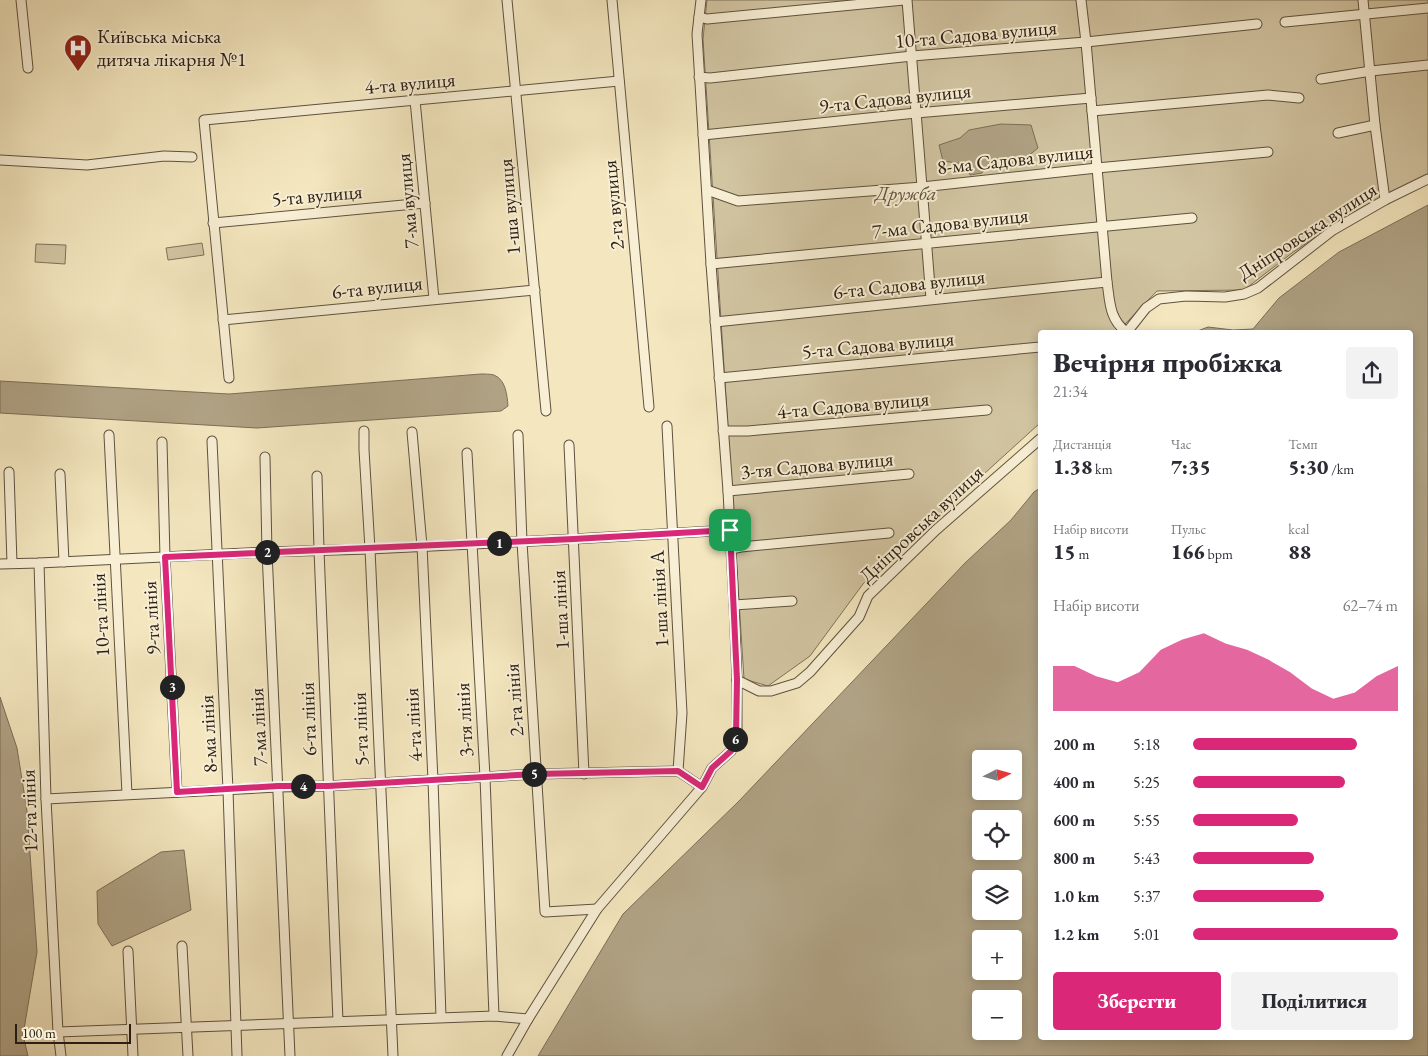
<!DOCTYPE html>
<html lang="uk">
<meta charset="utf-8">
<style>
body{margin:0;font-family:"EB Garamond",serif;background:#f2f2f3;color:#2b2b33;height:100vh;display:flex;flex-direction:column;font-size:19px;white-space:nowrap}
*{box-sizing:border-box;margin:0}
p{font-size:16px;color:#7c7c81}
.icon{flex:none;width:28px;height:28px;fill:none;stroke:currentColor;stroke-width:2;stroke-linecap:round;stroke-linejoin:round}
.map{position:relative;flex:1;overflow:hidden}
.side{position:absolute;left:1038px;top:330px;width:375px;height:710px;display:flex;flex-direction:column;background:#fff;border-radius:5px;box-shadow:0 2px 12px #0003}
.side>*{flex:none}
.needle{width:32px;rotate:84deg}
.fabs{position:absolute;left:972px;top:750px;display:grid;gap:10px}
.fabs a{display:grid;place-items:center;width:50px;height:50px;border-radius:5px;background:#fff;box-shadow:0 2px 12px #0003;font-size:25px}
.scale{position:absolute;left:15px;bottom:12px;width:116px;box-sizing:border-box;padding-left:5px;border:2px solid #2c2014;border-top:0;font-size:14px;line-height:18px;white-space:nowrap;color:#2c2014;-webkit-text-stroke:4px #f8efd5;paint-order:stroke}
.pin{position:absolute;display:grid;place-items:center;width:42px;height:42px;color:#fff;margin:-21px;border-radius:10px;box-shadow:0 2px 8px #0006}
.km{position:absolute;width:25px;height:25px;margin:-12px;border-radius:50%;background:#222;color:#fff;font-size:14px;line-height:25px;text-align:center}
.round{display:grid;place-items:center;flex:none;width:52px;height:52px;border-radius:5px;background:#f2f2f3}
.headline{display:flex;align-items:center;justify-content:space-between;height:85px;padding:0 15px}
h1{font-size:28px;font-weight:800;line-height:38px}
.stats{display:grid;grid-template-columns:repeat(3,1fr);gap:8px;height:85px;padding:5px 15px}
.stats div{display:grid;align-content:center}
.stats b{font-size:21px;font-weight:800}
.stats small{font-size:14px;font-weight:400}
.stats p{font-size:14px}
.chart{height:140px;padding:10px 15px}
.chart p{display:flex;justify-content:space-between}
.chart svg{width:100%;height:90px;margin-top:5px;fill:#db2777;opacity:.7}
.button{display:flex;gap:10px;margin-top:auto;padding:10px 15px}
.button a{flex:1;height:58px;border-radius:5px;background:#db2777;color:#fff;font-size:20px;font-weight:800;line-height:58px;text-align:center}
.button a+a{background:#f2f2f3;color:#2b2b33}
ul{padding:0 15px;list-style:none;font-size:16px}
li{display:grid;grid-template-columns:80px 60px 1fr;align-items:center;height:38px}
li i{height:12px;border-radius:6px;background:#db2777}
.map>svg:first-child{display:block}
.green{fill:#d2c5a2;stroke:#7f725b}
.water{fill:#b0a385;stroke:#7b6f58;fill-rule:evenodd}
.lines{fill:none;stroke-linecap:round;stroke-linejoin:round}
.minor-casing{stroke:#5e523f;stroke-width:11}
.minor{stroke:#f8efd5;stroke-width:9}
.route-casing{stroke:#fff;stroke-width:10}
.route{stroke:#db2777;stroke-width:6}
.labels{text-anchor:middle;stroke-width:4;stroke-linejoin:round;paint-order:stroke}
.street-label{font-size:20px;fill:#2c2014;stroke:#f8efd5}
.poi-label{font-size:20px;fill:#2c2014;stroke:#f8efd5;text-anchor:start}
.park-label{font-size:20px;font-style:italic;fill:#5e523f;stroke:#f8efd5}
</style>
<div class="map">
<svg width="1428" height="1056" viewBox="0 0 1428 1056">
<rect width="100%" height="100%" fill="#f4e7bf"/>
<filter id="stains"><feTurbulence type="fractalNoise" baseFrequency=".004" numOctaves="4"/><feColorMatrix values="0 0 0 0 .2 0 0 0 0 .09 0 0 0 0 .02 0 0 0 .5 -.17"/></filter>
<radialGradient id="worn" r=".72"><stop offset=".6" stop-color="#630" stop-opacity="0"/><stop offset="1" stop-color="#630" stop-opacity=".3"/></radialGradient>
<g class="green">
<path d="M707 0H1428V175L1349 214 1292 253 1244 290 1157 291 1124 325 1119 332H1040V423L863 584 810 656 768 686 744 679 703 39Z"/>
<path d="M202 243 204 255 168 260 166 248Z"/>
<path d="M36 244 66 245 65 264 35 262Z"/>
</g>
<g class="water">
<path d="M1001 124 1031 125 1038 148 1017 165 1007 161 992 159 982 173 970 175 964 164 943 161 939 145 960 138 969 130Z"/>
<path d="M1428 205V1056H538L623 914 739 801 965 563 1011 520 1034 492 1040 488V1038H1410V332H1195L1208 327 1233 330 1253 329 1279 298 1339 252ZM981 759H1014V791H981ZM981 819H1014V851H981ZM981 879H1014V911H981ZM981 939H1014V971H981ZM981 999H1014V1031H981Z"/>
<path d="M481 374C485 374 490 374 494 375 506 380 507 395 508 406L501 411 257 428 0 413V381L229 394Z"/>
<path d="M0 697 17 748 27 811 37 952 23 1035 28 1056H0Z"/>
<path d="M184 850 191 910 112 946 98 924 97 891 161 852Z"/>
</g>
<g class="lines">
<g class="minor-casing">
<g id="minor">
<path d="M21 0 28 68"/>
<path d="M507 0 546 411"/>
<path d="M612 0 649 407"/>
<path d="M907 0 931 299"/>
<path d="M1081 0 1086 42 1107 282C1110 302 1109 318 1126 332"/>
<path d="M1363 0 1375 125 1385 200"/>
<path d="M699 17 707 19 904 0"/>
<path d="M1285 22 1428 8"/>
<path d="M699 77 710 78 912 56 1086 42 1257 24"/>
<path d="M1321 79 1371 71 1428 65"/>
<path d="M415 100 434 299"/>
<path d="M1092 111 1268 95 1299 98"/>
<path d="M1338 133 1375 125"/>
<path d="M703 135 916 113 1091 98"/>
<path d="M0 160 87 165 164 156 192 157"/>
<path d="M707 190 738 201 922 187 1097 168 1268 152"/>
<path d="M213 223 425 203"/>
<path d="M711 264 1192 218"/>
<path d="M223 320 535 290"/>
<path d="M715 322 1107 282"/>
<path d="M1127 332 1146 308 1159 299 1186 296 1225 297 1244 294 1258 288 1333 230 1385 200 1428 179"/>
<path d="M229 378 204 120 619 81"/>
<path d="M719 378 1040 347"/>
<path d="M667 426 682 713 678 771"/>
<path d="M364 431V450L370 549 393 1056"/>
<path d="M723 431H748L987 410"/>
<path d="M412 432 422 546 433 780 441 1017"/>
<path d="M109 435 127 794"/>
<path d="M518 435 522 542 545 912 597 909"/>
<path d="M212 441 228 790 237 1056"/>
<path d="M162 442 165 557 177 792"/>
<path d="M569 445 584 774"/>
<path d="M467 453 485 777 494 1016"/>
<path d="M265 457 267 552 290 1056"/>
<path d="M9 472 12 563"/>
<path d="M60 474 64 562"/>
<path d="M317 476 319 550 338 1021"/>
<path d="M728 491 909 474"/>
<path d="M731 549 741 547 889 533"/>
<path d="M39 563 46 799 58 1032 61 1056"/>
<path d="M0 564 39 563 267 552 370 549 574 539 730 530"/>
<path d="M734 605 792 601"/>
<path d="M737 680 759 691H771L797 683 810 672 859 617 868 596 936 530 1040 439"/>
<path d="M46 799 278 787 328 786 536 774 678 771 702 787"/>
<path d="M182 946 188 1056"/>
<path d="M128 951 133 1056"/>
<path d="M58 1032 494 1016 528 1019"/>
<path d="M507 1056 528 1019 597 909 702 787 712 768 731 751 737 735V680L734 605 728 491 711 264 697 34 701 0"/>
</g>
</g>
<use href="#minor" class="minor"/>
</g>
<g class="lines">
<g class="route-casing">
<path id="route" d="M730 530 737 680 736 735 731 751 712 768 702 787 678 771 536 774 328 786H278L177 792 165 557 574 539Z"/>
</g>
<use href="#route" class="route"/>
</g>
<defs>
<g id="hospital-pin" transform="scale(1.4375)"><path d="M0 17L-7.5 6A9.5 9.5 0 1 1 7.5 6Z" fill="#8f2418" stroke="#f8efd5"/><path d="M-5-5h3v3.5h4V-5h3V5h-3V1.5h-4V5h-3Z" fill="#fff"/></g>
</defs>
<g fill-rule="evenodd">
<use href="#hospital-pin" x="78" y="48"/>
</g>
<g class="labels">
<g class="street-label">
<text transform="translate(976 34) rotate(-5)" y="7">10-та Садова вулиця</text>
<text transform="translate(410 83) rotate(-5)" y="7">4-та вулиця</text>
<text transform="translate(895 98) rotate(-6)" y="7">9-та Садова вулиця</text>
<text transform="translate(1015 159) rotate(-6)" y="7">8-ма Садова вулиця</text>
<text transform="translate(317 195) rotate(-5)" y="7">5-та вулиця</text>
<text transform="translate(407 201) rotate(-95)" y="7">7-ма вулиця</text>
<text transform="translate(613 205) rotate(-95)" y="7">2-га вулиця</text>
<text transform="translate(509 207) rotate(-95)" y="7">1-ша вулиця</text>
<text transform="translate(950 223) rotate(-6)" y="7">7-ма Садова вулиця</text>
<text transform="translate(1307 231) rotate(-33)" y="7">Дніпровська вулиця</text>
<text transform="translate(909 284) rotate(-6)" y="7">6-та Садова вулиця</text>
<text transform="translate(377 287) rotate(-6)" y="7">6-та вулиця</text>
<text transform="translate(878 345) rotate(-5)" y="7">5-та Садова вулиця</text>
<text transform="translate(853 405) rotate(-5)" y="7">4-та Садова вулиця</text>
<text transform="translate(817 465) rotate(-5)" y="7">3-тя Садова вулиця</text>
<text transform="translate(921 524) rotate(-43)" y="7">Дніпровська вулиця</text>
<text transform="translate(659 599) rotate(-93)" y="7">1-ша лінія А</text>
<text transform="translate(560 610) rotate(-93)" y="7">1-ша лінія</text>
<text transform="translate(100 615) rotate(-93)" y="7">10-та лінія</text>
<text transform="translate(151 618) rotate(-93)" y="7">9-та лінія</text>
<text transform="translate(514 700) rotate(-94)" y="7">2-га лінія</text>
<text transform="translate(308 719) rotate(-92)" y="7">6-та лінія</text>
<text transform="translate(464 720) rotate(-93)" y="7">3-тя лінія</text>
<text transform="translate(413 725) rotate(-93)" y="7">4-та лінія</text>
<text transform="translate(258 727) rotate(-93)" y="7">7-ма лінія</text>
<text transform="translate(360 729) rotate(-92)" y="7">5-та лінія</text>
<text transform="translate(208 734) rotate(-93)" y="7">8-ма лінія</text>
<text transform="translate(29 811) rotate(-92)" y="7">12-та лінія</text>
</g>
<g class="poi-label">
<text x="97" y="43">Київська міська<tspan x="97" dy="23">дитяча лікарня №1</tspan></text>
</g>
<g class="park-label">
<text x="906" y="200">Дружба</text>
</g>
</g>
<rect width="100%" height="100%" filter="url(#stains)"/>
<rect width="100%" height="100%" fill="url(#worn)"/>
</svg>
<div class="fabs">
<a><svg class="needle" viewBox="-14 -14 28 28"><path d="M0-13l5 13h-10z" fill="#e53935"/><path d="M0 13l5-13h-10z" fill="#7c7c81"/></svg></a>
<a><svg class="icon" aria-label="locate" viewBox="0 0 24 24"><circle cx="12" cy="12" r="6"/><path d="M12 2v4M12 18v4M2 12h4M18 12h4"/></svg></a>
<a><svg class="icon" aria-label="layers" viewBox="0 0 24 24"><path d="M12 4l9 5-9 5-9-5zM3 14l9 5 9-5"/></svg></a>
<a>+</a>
<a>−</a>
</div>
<div class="scale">100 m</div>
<div class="pin" style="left:730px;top:530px;background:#1e9e55"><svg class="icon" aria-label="arrive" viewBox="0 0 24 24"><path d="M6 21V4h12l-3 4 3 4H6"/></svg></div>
<b class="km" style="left:499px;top:543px">1</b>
<b class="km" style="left:267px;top:552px">2</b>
<b class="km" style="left:172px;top:687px">3</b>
<b class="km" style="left:303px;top:786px">4</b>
<b class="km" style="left:534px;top:774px">5</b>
<b class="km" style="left:735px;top:739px">6</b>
<section class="side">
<div class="headline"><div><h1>Вечірня пробіжка</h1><p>21:34</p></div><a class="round"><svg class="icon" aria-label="share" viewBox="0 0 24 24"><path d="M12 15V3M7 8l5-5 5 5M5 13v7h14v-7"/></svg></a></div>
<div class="stats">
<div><p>Дистанція</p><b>1.38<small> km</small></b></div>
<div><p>Час</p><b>7:35</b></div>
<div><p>Темп</p><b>5:30<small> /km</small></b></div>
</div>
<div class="stats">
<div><p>Набір висоти</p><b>15<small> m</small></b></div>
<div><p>Пульс</p><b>166<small> bpm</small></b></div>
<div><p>kcal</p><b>88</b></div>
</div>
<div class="chart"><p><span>Набір висоти</span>62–74 m</p>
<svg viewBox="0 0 160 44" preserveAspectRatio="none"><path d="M0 44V22L10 22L20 27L30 30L40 25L50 14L60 9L70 6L80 11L90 14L100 19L110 25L120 33L130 38L140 35L150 27L160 22V44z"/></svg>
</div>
<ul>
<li><b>200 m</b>5:18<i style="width:80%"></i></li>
<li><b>400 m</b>5:25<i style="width:74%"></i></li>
<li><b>600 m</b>5:55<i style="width:51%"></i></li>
<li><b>800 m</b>5:43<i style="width:59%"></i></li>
<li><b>1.0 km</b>5:37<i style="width:64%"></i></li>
<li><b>1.2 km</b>5:01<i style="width:100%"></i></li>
</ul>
<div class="button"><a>Зберегти</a><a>Поділитися</a></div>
</section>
</div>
